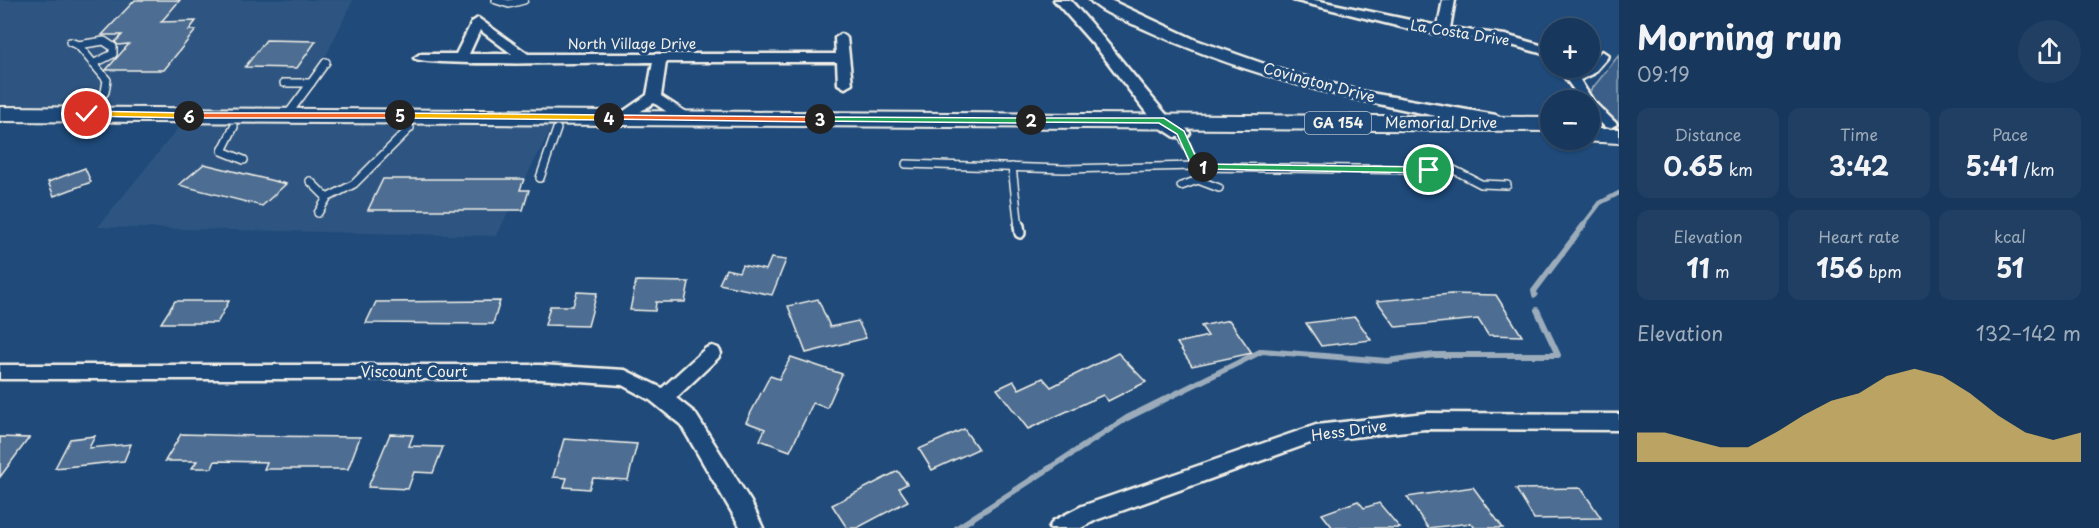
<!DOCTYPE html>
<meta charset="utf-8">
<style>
body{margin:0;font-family:"Playpen Sans",sans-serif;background:#203f62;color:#f1f3f6;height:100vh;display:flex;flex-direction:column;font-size:22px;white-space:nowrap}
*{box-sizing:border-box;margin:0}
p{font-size:20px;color:#9eacbb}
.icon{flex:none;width:33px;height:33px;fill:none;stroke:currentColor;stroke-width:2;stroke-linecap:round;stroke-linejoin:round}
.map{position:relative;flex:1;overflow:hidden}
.details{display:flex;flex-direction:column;background:#17385c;width:480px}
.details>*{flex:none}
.fabs{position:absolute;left:1540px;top:18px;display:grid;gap:12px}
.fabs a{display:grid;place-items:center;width:60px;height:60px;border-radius:50%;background:#17385c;box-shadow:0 2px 4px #0004,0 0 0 2px #365272;font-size:30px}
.pin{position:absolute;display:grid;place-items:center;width:51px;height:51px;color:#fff;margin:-26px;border:3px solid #fff;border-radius:50%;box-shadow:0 2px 6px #0007}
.km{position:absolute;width:30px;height:30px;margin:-15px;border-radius:50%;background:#222;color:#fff;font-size:16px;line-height:30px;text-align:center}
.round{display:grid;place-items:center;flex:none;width:63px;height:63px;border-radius:32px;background:#203f62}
.summary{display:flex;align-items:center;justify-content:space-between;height:102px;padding:0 18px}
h1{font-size:33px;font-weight:700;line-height:45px}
.stats{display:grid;grid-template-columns:repeat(3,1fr);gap:9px;height:102px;padding:6px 18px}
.stats div{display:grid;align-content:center;border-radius:12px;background:#203f62;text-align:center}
.stats b{font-size:26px;font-weight:700}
.stats small{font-size:16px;font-weight:400}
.stats p{font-size:16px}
.chart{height:168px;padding:12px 18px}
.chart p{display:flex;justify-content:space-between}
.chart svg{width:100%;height:108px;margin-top:6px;fill:#ffd166;opacity:.7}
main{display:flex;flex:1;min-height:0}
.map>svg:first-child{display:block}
.built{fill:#2d5581}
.green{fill:#3a5f88;stroke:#97a8b8;stroke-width:1.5}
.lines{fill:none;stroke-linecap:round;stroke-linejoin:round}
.stream-far1{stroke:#9cacbb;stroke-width:4.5}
.stream{stroke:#9cacbb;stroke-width:6}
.building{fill:#4d6e92;stroke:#f4f1e8;stroke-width:1.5}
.service-far1-casing{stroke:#f4f1e8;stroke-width:10}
.service-casing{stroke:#f4f1e8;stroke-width:14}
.minor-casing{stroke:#f4f1e8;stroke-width:5}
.tertiary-casing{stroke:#f4f1e8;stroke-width:5}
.primary-casing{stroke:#f4f1e8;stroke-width:4}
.service-far1{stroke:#1f4a7a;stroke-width:7}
.service{stroke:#1f4a7a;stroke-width:9}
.minor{fill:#1f4a7a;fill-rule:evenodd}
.tertiary{fill:#1f4a7a;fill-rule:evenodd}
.primary{fill:#1f4a7a;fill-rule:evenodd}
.split-1{fill:#22a559;stroke:#fff;stroke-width:1.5}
.split-2{fill:#22a559;stroke:#fff;stroke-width:1.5}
.split-3{fill:#22a559;stroke:#fff;stroke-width:1.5}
.split-4{fill:#f0652b;stroke:#fff;stroke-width:1.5}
.split-5{fill:#f5b400;stroke:#fff;stroke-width:1.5}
.split-6{fill:#f0652b;stroke:#fff;stroke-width:1.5}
.split-7{fill:#f5b400;stroke:#fff;stroke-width:1.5}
.labels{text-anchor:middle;stroke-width:6;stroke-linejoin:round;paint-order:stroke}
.far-street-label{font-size:14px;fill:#f4f1e8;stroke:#1f4a7a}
.shield{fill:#1f4a7a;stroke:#b4bfc7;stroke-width:1.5}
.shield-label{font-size:14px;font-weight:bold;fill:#f4f1e8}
.street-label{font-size:15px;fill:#f4f1e8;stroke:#1f4a7a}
</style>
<main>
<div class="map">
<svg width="1619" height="528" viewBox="0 0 1619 528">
<rect width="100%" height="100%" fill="#1f4a7a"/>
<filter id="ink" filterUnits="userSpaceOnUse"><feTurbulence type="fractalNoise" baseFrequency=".0167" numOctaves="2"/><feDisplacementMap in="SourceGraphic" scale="12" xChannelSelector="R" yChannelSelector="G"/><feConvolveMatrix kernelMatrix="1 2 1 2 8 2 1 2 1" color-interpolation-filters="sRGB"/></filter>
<g filter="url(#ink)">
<path class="built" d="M0 0H353L295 120 555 121 496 236 98 227 188 116 0 118Z"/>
<path class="green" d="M1619 55V128H1590V100H1583Z"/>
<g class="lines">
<path class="stream-far1" d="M1581 228 1600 203 1619 193"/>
<g class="stream">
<path d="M1535 295 1534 291 1583 226"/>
<path d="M957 528 1127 418 1262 351 1387 361 1434 355H1558L1537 310"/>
</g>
</g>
<g class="building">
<path d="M135 0H180L161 22 196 21 189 30H196L164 70H106L129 44 118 45 115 42 122 35H102Z"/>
<path d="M266 40 316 41 297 68 245 67Z"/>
<path d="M204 164 286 184 262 206 179 185Z"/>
<path d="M85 168 91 182 54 196 48 182Z"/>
<path d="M383 179H524L520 190H529L523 210H368Z"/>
<path d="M771 258 786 260 772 295 719 284 726 269 739 272 742 265 766 270Z"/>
<path d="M636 281 689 282 685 302H656L655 311 630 310Z"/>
<path d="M577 292 597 293 588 326 545 325 550 306H573Z"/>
<path d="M1451 294 1496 295 1522 336 1488 335 1478 319 1396 327 1377 301Z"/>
<path d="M818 299 830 327 858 321 866 338 806 353 788 306Z"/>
<path d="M175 301H229L217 323H161Z"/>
<path d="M500 301 493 324 366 323 376 302Z"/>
<path d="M1355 317 1371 340 1321 346 1306 323Z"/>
<path d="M1229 320 1252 353 1192 366 1177 343 1208 336 1201 326Z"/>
<path d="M1118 353 1146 382 1108 401 1103 395 1028 429 997 389 1014 381 1019 389 1043 378 1051 387Z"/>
<path d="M791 357 842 374 827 408 813 403 790 451 760 440 765 429 746 422 770 376 779 379Z"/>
<path d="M964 429 978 449 932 470 919 449Z"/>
<path d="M181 434 256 436 360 437 348 469H264L267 462 215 461 212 468H192L197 461H165Z"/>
<path d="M390 434 413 435 409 446 443 447 433 473 414 472 408 489 368 487Z"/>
<path d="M95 436 89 448 131 444 124 461 55 468 70 439Z"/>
<path d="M0 437 29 438 0 477Z"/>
<path d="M564 439 637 444 628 480 593 478 589 489 564 487 567 478 553 477Z"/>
<path d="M898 471 907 484 899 488 908 501 857 528H847L832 505Z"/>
<path d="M1473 487 1503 528H1475L1471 523 1428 528 1407 497Z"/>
<path d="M1581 488 1601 518 1534 519 1516 489Z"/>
<path d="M1358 501 1364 508 1379 503 1400 528H1333L1322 514Z"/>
</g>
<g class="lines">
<g class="service-far1-casing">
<g id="service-far1">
<path d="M496 0 509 4 524 0"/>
<path d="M70 42 78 45 107 80 105 92 87 114"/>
<path d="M78 45 104 41 113 47V54L93 64"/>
<path d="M284 83H311L288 114"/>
<path d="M311 83 326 62"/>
<path d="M234 127 222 151 244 160"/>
<path d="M1181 133 1196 166 1198 180 1219 188"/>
<path d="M906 164 1064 169 1196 166"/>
<path d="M1012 167 1019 228"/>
<path d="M1196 167 1429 170"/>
<path d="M1454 170 1481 184 1507 185"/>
<path d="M540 178 557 129"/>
<path d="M310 181 327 198 354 184 410 128"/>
<path d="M1181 186 1198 180"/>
<path d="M318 213 327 198"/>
</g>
</g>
<g class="service-casing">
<path id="service" d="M1019 226 1020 233"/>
</g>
<g class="minor-casing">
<g id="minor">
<path d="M1293 0H1315L1438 26 1443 0H1455L1450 28 1505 35 1551 48V56L1504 43 1417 31Z"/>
<path d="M478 18 528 54H836L835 38 841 34 847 38 852 84 845 88 838 84 837 62H666L661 96 692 116V122H682L654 103 623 122 616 118 618 115 647 95 653 62C624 62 422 67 414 58L420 54H456L472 22ZM480 30 512 54H469Z"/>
<path d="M1602 51 1608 55 1607 58 1593 74 1580 80 1593 101 1617 124 1610 128 1605 127 1590 112V100H1581L1558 68H1571L1575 73 1590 68V61Z"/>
<path d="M712 346 718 348 721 353 718 358 676 398 695 413 751 502 763 528H741L681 425 650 400 622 385 540 379H0V365H540L625 370 662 388 706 348Z"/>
<path d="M1425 413 1619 414V430L1425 429 1316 441 1096 520 1081 528H1049L1053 521 1082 506 1316 425Z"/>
</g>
</g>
<g class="tertiary-casing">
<g id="tertiary">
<path d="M1054 0H1070C1104 37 1133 76 1165 113 1172 121 1184 124 1190 133L1187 137H1175L1155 124 1100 52Z"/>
<path d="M1090 0H1110L1196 40 1293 74 1365 92 1496 115 1505 121 1496 127C1372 105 1257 81 1142 28 1127 21 1101 13 1090 0Z"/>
</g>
</g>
<g class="primary-casing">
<g id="primary">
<path d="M0 107 1551 117V131L0 121Z"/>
<path d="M1590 129H1619V143L1582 141 1590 140Z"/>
</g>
</g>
<use href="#service-far1" class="service-far1"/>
<use href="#service" class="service"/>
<use href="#minor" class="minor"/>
<use href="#tertiary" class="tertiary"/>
<use href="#primary" class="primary"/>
</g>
</g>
<path class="split-1" d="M1203 164 1429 167 1433 170 1429 173 1200 169V165Z"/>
<path class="split-2" d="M1031 118H1164L1184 131 1199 164 1207 167 1203 170 1193 169 1177 134 1159 123 1028 122Z"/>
<path class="split-3" d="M820 117 1031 118 1035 120 1031 123 817 121Z"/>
<path class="split-4" d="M609 115 820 117 824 119 820 122 606 119Z"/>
<path class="split-5" d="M397 113 609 115 613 118 609 120 400 118Z"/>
<path class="split-6" d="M189 113H400L404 115 400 118H186Z"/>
<path class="split-7" d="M87 111 189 113 193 116 189 118 84 116Z"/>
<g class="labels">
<g class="far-street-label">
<text transform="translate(1460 33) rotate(9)" y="5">La Costa Drive</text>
<text x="632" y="49">North Village Drive</text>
</g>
<rect class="shield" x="1305" y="112" width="66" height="22" rx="4.5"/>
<g class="shield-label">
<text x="1338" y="128">GA 154</text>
</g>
<g class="street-label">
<text transform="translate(1319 83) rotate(15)" y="5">Covington Drive</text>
<text x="1441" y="128">Memorial Drive</text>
<text x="414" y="377">Viscount Court</text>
<text transform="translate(1349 431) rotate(-8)" y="5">Hess Drive</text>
</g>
</g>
</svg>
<div class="fabs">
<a>+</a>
<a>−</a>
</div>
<div class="pin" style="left:1429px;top:170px;background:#1e9e55"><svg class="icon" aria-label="arrive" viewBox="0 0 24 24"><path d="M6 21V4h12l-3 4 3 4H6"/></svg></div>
<div class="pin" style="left:87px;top:114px;background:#d93025"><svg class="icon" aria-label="check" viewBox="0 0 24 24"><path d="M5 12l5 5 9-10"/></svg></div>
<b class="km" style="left:1203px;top:167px">1</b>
<b class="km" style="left:1031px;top:120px">2</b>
<b class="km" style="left:820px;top:119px">3</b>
<b class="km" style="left:609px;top:118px">4</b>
<b class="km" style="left:400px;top:115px">5</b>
<b class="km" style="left:189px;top:116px">6</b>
</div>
<section class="details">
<div class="summary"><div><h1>Morning run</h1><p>09:19</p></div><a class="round"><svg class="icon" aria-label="share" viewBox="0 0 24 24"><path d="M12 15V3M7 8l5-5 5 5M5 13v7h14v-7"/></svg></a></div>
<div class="stats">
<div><p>Distance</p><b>0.65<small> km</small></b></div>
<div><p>Time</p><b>3:42</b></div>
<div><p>Pace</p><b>5:41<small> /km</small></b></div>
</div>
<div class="stats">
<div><p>Elevation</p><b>11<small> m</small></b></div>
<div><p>Heart rate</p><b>156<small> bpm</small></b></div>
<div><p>kcal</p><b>51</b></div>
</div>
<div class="chart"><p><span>Elevation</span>132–142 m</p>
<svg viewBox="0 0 160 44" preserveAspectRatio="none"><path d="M0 44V32L10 32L20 35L30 38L40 38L50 32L60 25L70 19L80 16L90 9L100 6L110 9L120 16L130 25L140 32L150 35L160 32V44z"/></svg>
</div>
</section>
</main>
